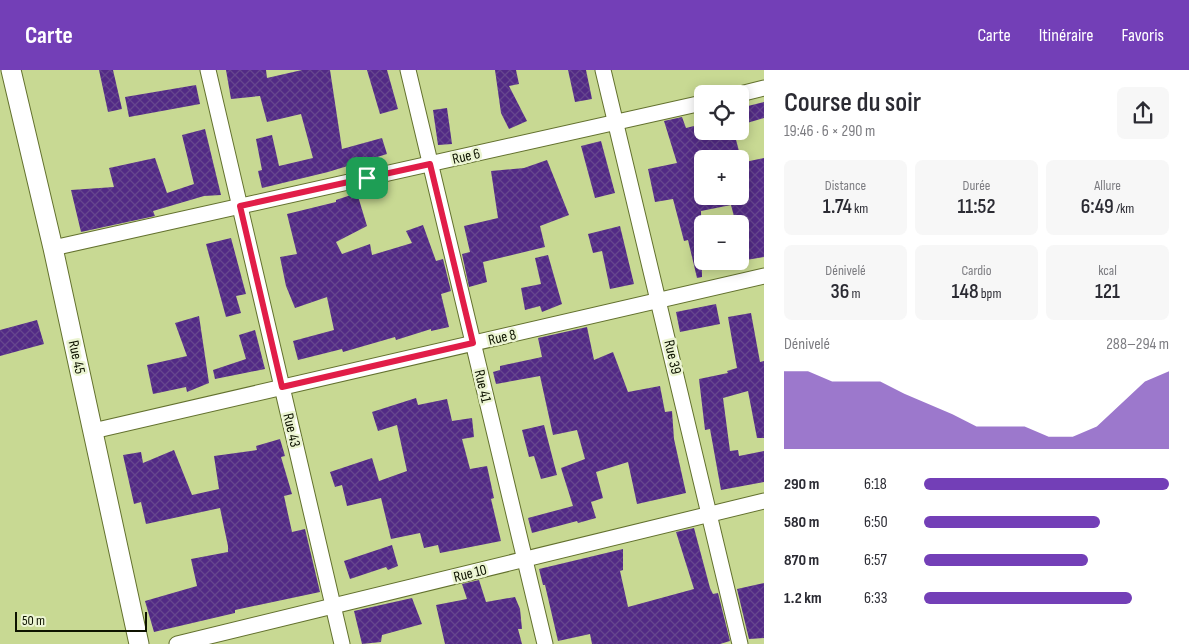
<!DOCTYPE html>
<html lang="fr">
<meta charset="utf-8">
<style>
body{margin:0;font-family:"Sofia Sans Condensed",sans-serif;background:#f7f7f7;color:#2b2b33;height:100vh;display:flex;flex-direction:column;font-size:19px;white-space:nowrap}
*{box-sizing:border-box;margin:0}
p{font-size:16px;color:#7c7c81}
.icon{flex:none;width:28px;height:28px;fill:none;stroke:currentColor;stroke-width:2;stroke-linecap:round;stroke-linejoin:round}
.map{position:relative;flex:1;overflow:hidden}
.sheet{display:flex;flex-direction:column;background:#fff;width:425px}
.sheet>*{flex:none}
.controls{position:absolute;left:694px;top:15px;display:grid;gap:10px}
.controls a{display:grid;place-items:center;width:55px;height:55px;border-radius:8px;background:#fff;box-shadow:0 2px 12px #0003;font-size:25px}
.scale{position:absolute;left:15px;bottom:12px;width:132px;box-sizing:border-box;padding-left:5px;border:2px solid #0e1300;border-top:0;font-size:14px;line-height:18px;white-space:nowrap;color:#0e1300;-webkit-text-stroke:4px #ecf5d3;paint-order:stroke}
.pin{position:absolute;display:grid;place-items:center;width:42px;height:42px;color:#fff;margin:-21px;border-radius:10px;box-shadow:0 2px 8px #0006}
.round{display:grid;place-items:center;flex:none;width:52px;height:52px;border-radius:8px;background:#f7f7f7}
.summary{display:flex;align-items:center;justify-content:space-between;height:85px;padding:0 20px}
h1{font-size:28px;font-weight:600;line-height:38px}
.figures{display:grid;grid-template-columns:repeat(3,1fr);gap:8px;height:85px;padding:5px 20px}
.figures div{display:grid;align-content:center;border-radius:8px;background:#f7f7f7;text-align:center}
.figures b{font-size:21px;font-weight:600}
.figures small{font-size:14px;font-weight:400}
.figures p{font-size:14px}
.chart{height:140px;padding:10px 20px}
.chart p{display:flex;justify-content:space-between}
.chart svg{width:100%;height:90px;margin-top:5px;fill:#733fb7;opacity:.7}
ul{padding:0 20px;list-style:none;font-size:16px}
li{display:grid;grid-template-columns:80px 60px 1fr;align-items:center;height:38px}
li i{height:12px;border-radius:6px;background:#733fb7}
header{display:flex;align-items:center;gap:30px;box-sizing:border-box;height:70px;padding:0 25px;background:#733fb7;color:#fff}
header strong{font-size:24px}
nav{display:flex;gap:28px;margin-inline-start:auto;font-size:18px}
main{display:flex;flex:1;min-height:0}
.map>svg:first-child{display:block}
.building{fill:url(#building-cross-hatch)}
.lines{fill:none;stroke-linecap:round;stroke-linejoin:round}
.minor-casing{stroke:#63712e;stroke-width:17}
.tertiary-casing{stroke:#63712e;stroke-width:21}
.minor{stroke:#fff;stroke-width:15}
.tertiary{stroke:#fff;stroke-width:19}
.route-casing{stroke:#fff;stroke-width:10}
.route{stroke:#e11d48;stroke-width:6}
.labels{text-anchor:middle;stroke-width:5;stroke-linejoin:round;paint-order:stroke}
.street-label{font-size:15px;fill:#0e1300;stroke:#ecf5d3}
</style>
<header>
<strong>Carte</strong>
<nav><a>Carte</a><a>Itinéraire</a><a>Favoris</a></nav>
</header>
<main>
<div class="map">
<svg width="764" height="574" viewBox="0 0 764 574">
<defs>
<pattern id="building-cross-hatch" width="8" height="8" patternUnits="userSpaceOnUse" patternTransform="scale(1.25)"><rect width="8" height="8" fill="#522a85"/><path d="M0 0l8 8M0 8l8-8" fill="none" stroke="#66468e"/></pattern>
</defs>
<rect width="100%" height="100%" fill="#c8d993"/>
<g class="building">
<path d="M99 0H113L122 39 108 42Z"/>
<path d="M226 0H266L267 8 302 0H330L342 79 382 68 387 84 328 102 262 118 258 101 262 100 256 69 272 65 279 96 313 88 301 44 267 52 260 26 231 29Z"/>
<path d="M367 0H387L398 39 380 44Z"/>
<path d="M495 0H516L519 14 509 16 527 51 509 59 501 43Z"/>
<path d="M568 0H586L592 29 575 32Z"/>
<path d="M196 15 200 34 129 47 125 27Z"/>
<path d="M764 32V48L740 55V38Z"/>
<path d="M447 38 452 74 438 75 433 40Z"/>
<path d="M682 47 686 58 702 54V61H714L715 66 734 62 741 89H702V126H740V93L764 88V187L740 191V154H736L731 135 701 141 702 207 697 208 688 170 684 171 673 129 655 132 648 99 677 93 664 51Z"/>
<path d="M205 59 221 125 204 126 153 141 155 146 81 162 71 120 114 117 109 98 155 88 167 123 194 114 182 65Z"/>
<path d="M601 71 615 123 595 128 581 76Z"/>
<path d="M547 90 569 145 540 156 545 177 483 192 487 212 469 217 462 184 470 182 464 156 498 148 491 101 524 98Z"/>
<path d="M357 123 367 156 336 172 342 184 370 174 372 185 412 173 406 161 423 155 436 191 443 189 451 221 441 224 449 257 431 261V259L396 270 395 267 343 282 342 279 298 290 293 271 334 260 327 227 295 238 286 216 280 187 297 184 287 144 336 132V130Z"/>
<path d="M620 156 634 214 610 219 602 181 593 183 588 164Z"/>
<path d="M231 168 246 224 236 226 241 243 226 247 206 174Z"/>
<path d="M548 185 562 234 542 242 540 236 525 240 521 218 541 214 535 188Z"/>
<path d="M716 234 720 254 680 262 676 242Z"/>
<path d="M751 243 760 292 764 291V368H757L748 321 723 328 730 381 738 380 739 386 764 381V412L721 420 710 359 705 360 699 309 728 303 727 301 737 298 728 247Z"/>
<path d="M199 246 209 313 187 322 186 317 153 324 147 295 187 286 175 253Z"/>
<path d="M37 250 44 274 0 286V260Z"/>
<path d="M587 257 594 290 613 282 628 322 660 316 665 342 672 341 674 369 686 423 637 434 628 392 596 402 603 428 591 432 596 448 578 453 577 451 532 463 528 448 573 436 561 398 585 389 577 360 553 365 540 306 496 314 493 302 500 300V296L542 287 538 268Z"/>
<path d="M255 260 265 299 215 309 213 300 246 289 239 265Z"/>
<path d="M416 328 418 335 447 329 452 351 472 348 474 367 462 369 470 399 487 396 494 428 491 429 501 471 440 483 438 475 424 478 420 463 391 469 381 428 347 436 342 415 335 417 330 402 372 388 379 411 407 401 397 355 378 361 372 342Z"/>
<path d="M544 355 557 405 541 409 534 386 529 387 522 360Z"/>
<path d="M280 369 285 386 281 387 292 424 284 426 292 462 305 459 320 522 235 540V543L154 562 145 531 197 516 191 489 228 482V476L220 438 146 454 141 432 134 434 123 385 141 382 143 393 174 380 192 425 219 419 214 386 257 380 256 376Z"/>
<path d="M694 458 710 518 713 524 718 523 730 571 720 574H592L590 564 558 571 545 515H543L539 499 623 479V500L620 501 628 537 694 519 676 462Z"/>
<path d="M392 475 398 496 388 500 386 497 350 509 344 491Z"/>
<path d="M479 510 486 532 515 527 520 539 522 559H518L522 574H445L436 535 467 529 462 514Z"/>
<path d="M764 513V568L749 569 737 519Z"/>
<path d="M412 528 422 554 382 565 381 572 362 574 354 541Z"/>
</g>
<g class="lines">
<g class="minor-casing">
<g id="minor">
<path d="M208 0 342 574"/>
<path d="M408 0 545 574"/>
<path d="M603 0 740 574"/>
<path d="M740 24 764 18"/>
<path d="M53 178 702 33"/>
<path d="M93 361 764 206"/>
<path d="M177 574 764 431"/>
</g>
</g>
<g class="tertiary-casing">
<path id="tertiary" d="M11 0 53 178 139 574"/>
</g>
<use href="#minor" class="minor"/>
<use href="#tertiary" class="tertiary"/>
</g>
<g class="lines">
<g class="route-casing">
<path id="route" d="M430 94 473 273 282 317 240 136Z"/>
</g>
<use href="#route" class="route"/>
</g>
<g class="labels">
<g class="street-label">
<text transform="translate(466 86) rotate(-13)" y="5">Rue 6</text>
<text transform="translate(502 267) rotate(-13)" y="5">Rue 8</text>
<text transform="translate(77 287) rotate(78)" y="5">Rue 45</text>
<text transform="translate(673 287) rotate(77)" y="5">Rue 39</text>
<text transform="translate(483 316) rotate(77)" y="5">Rue 41</text>
<text transform="translate(292 360) rotate(77)" y="5">Rue 43</text>
<text transform="translate(470 503) rotate(-14)" y="5">Rue 10</text>
</g>
</g>
</svg>
<div class="controls">
<a><svg class="icon" aria-label="locate" viewBox="0 0 24 24"><circle cx="12" cy="12" r="6"/><path d="M12 2v4M12 18v4M2 12h4M18 12h4"/></svg></a>
<a>+</a>
<a>−</a>
</div>
<div class="scale">50 m</div>
<div class="pin" style="left:367px;top:108px;background:#1e9e55"><svg class="icon" aria-label="arrive" viewBox="0 0 24 24"><path d="M6 21V4h12l-3 4 3 4H6"/></svg></div>
</div>
<section class="sheet">
<div class="summary"><div><h1>Course du soir</h1><p>19:46 · 6 × 290 m</p></div><a class="round"><svg class="icon" aria-label="share" viewBox="0 0 24 24"><path d="M12 15V3M7 8l5-5 5 5M5 13v7h14v-7"/></svg></a></div>
<div class="figures">
<div><p>Distance</p><b>1.74<small> km</small></b></div>
<div><p>Durée</p><b>11:52</b></div>
<div><p>Allure</p><b>6:49<small> /km</small></b></div>
</div>
<div class="figures">
<div><p>Dénivelé</p><b>36<small> m</small></b></div>
<div><p>Cardio</p><b>148<small> bpm</small></b></div>
<div><p>kcal</p><b>121</b></div>
</div>
<div class="chart"><p><span>Dénivelé</span>288–294 m</p>
<svg viewBox="0 0 160 44" preserveAspectRatio="none"><path d="M0 44V6L10 6L20 11L30 11L40 11L50 17L60 22L70 27L80 33L90 33L100 33L110 38L120 38L130 33L140 22L150 11L160 6V44z"/></svg>
</div>
<ul>
<li><b>290 m</b>6:18<i style="width:100%"></i></li>
<li><b>580 m</b>6:50<i style="width:72%"></i></li>
<li><b>870 m</b>6:57<i style="width:67%"></i></li>
<li><b>1.2 km</b>6:33<i style="width:85%"></i></li>
</ul>
</section>
</main>
